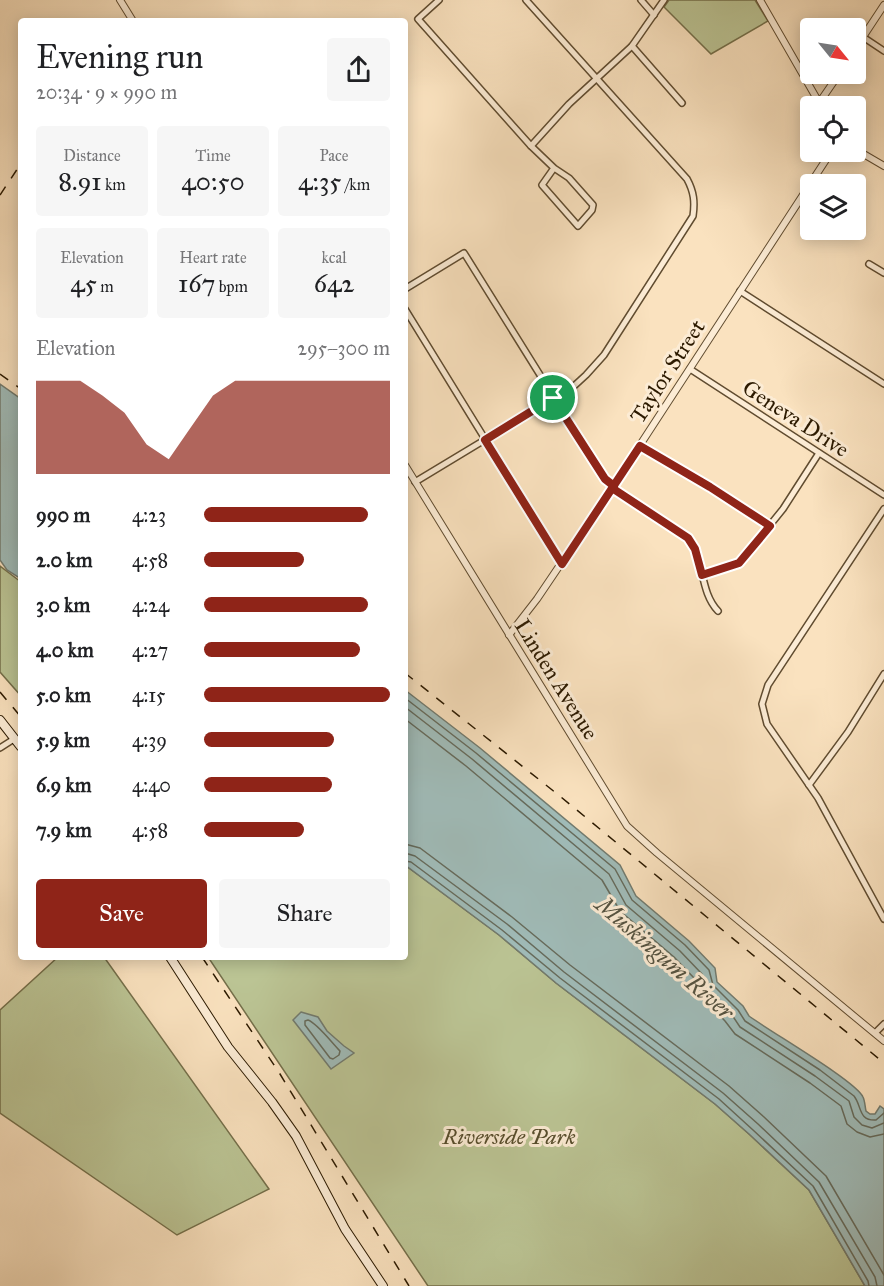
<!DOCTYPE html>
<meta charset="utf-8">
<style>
body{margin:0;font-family:"IM FELL Great Primer",serif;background:#f6f6f6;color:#202124;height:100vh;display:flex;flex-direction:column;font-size:22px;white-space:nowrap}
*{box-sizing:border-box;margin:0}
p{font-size:20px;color:#757577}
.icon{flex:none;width:33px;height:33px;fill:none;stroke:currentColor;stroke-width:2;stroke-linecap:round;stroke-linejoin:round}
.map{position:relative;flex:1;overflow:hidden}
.sheet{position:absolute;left:18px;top:18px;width:390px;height:942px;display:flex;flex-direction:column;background:#fff;border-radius:6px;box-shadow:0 3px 15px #0003}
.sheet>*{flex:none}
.needle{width:39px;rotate:120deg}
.tools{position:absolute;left:800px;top:18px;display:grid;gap:12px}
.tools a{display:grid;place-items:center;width:66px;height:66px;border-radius:6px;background:#fff;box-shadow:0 3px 15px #0003;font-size:30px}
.pin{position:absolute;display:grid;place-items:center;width:51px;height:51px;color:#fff;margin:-26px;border:3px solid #fff;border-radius:50%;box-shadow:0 2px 6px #0007}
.round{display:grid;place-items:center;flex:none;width:63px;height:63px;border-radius:6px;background:#f6f6f6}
.headline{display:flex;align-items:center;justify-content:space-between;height:102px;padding:0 18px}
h1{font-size:33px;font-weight:600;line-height:45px}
.metrics{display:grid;grid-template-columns:repeat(3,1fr);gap:9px;height:102px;padding:6px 18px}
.metrics div{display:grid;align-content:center;border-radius:6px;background:#f6f6f6;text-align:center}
.metrics b{font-size:26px;font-weight:600}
.metrics small{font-size:16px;font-weight:400}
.metrics p{font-size:16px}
.chart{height:168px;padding:12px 18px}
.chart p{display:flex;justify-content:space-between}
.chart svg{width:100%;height:108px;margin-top:6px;fill:#8f2418;opacity:.7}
.button{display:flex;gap:12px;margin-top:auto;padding:12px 18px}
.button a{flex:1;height:69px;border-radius:6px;background:#8f2418;color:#fff;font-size:24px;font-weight:600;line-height:69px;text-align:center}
.button a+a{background:#f6f6f6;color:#202124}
ul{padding:0 18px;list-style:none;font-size:20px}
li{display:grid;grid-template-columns:96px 72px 1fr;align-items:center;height:45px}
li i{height:15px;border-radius:8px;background:#8f2418}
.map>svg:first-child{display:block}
.green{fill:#bbc494;stroke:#746f4a;stroke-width:1.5}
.water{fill:#a0bcb9;stroke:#727b6f;stroke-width:1.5}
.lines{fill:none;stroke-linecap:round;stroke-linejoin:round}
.shore{stroke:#666b5c;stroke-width:1.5}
.minor-casing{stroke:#604c30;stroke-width:8}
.tertiary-casing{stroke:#604c30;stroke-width:8}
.secondary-casing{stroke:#2c1a00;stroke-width:10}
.minor{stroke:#fcecd5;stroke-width:5}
.tertiary{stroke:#fcecd5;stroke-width:6}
.secondary{stroke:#fcecd5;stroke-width:8}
.rail{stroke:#2c1a00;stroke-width:1.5;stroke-dasharray:10 10;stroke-linecap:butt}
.route-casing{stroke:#fff;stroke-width:12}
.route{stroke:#8f2418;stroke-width:8}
.labels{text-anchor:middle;stroke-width:6;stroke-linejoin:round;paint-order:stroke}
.street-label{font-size:22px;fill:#2c1a00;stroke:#fcecd5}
.park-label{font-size:22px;font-style:italic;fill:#574d2c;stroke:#fcecd5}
.water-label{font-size:24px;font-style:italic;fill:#555341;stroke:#fcecd5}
</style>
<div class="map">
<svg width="884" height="1286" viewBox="0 0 884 1286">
<rect width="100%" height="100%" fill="#fae2bf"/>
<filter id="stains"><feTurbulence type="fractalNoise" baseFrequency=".00333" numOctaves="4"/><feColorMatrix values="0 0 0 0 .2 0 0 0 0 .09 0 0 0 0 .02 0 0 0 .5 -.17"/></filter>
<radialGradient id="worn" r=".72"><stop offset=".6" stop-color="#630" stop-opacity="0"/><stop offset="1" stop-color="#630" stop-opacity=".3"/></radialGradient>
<g class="green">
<path d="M669 0H755L768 21 711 54 664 7Z"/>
<path d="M0 566 21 582V696L0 672Z"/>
<path d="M405 865 499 935 556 983 715 1104 749 1134 809 1190 865 1286H428L208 957H405Z"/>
<path d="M58 957H104L269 1189 177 1235 0 1113V1010Z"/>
</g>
<g class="water">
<path d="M0 384 21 399V579L7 570 0 560Z"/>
<path d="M405 690 480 748 620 865 636 896 689 941 715 968 717 982 743 1006 749 1016C769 1031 856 1081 863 1097 865 1101 865 1107 866 1111L870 1114H875L880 1106 884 1109V1286H865L809 1190 749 1134 715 1104 556 983 499 935 405 865Z"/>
<path d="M301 1012 318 1017 327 1031 344 1046 354 1053 331 1069 293 1020Z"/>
</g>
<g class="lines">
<g class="shore">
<path d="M405 698 476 753 615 869 632 900 685 945 709 970 713 985 738 1010 745 1021 820 1070 854 1096C862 1106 858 1121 876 1120L884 1113"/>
<path d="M405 707 472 759 609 874 626 905 680 951 702 974 706 989 732 1015 740 1027 815 1076 849 1101 854 1117 862 1125 872 1128 884 1123"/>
<path d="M405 719 466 766 602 880 620 911 674 957 694 978 699 994 725 1021 735 1034 810 1083 841 1106 847 1124 857 1132 870 1137 884 1134"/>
<path d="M405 844 420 848 512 917 570 965 729 1086 764 1117 826 1176 884 1275"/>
<path d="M405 853 415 856 507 924 564 972 723 1093 758 1124 819 1182 875 1277 877 1286"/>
<path d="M405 861 411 862 502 930 560 978 719 1099 753 1130 813 1186 868 1281 869 1286"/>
<path d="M308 1020C317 1023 332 1043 340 1051L339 1055 333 1059 330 1058 305 1025V1021Z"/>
</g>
<g class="minor-casing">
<g id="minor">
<path d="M439 0 418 19 531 146 554 168 542 185 578 226 592 210 593 205 569 178 554 168"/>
<path d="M641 0 654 15"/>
<path d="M863 37 884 51"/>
<path d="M632 46 682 103"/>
<path d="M531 146 569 104 632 46 664 0"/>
<path d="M869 264 884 273"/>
<path d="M405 289 464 253 598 468 605 479 614 486"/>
<path d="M740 291 884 384"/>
<path d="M405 309 562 564"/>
<path d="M690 369 884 495"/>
<path d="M640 446 710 487 770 526"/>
<path d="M415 482 574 386 586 375 604 355 693 216C695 202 694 192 687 179L526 0"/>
<path d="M612 488 688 538C705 559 699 591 718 611"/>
<path d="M884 509 768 685 762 704 767 724 818 798 884 919"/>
<path d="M702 575 735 565 745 556 783 509 819 453"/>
<path d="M0 748 14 739"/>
<path d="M809 785 848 732 884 674"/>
<path d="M875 1033 884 1024"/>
</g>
</g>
<g class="tertiary-casing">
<g id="tertiary">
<path d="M120 0 133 21"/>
<path d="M760 0 821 106"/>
<path d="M855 49 884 5"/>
<path d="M819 103 839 74"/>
<path d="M855 149 884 166"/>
<path d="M405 465 627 826 657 853 884 1041"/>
<path d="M509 635 537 599 612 488 831 152"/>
</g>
</g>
<g class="secondary-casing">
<g id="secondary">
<path d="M0 720 21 747"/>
<path d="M170 957 228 1047 272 1102 296 1136 345 1229 383 1286"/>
</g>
</g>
<use href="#minor" class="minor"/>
<use href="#tertiary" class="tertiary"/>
<use href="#secondary" class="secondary"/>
<g class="rail">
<path d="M0 195 18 168"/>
<path d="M0 374 21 389"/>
<path d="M405 673 561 797 884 1063"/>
<path d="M0 692 21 717"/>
<path d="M202 957 280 1074 409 1286"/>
</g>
</g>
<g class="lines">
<g class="route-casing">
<path id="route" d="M553 398 605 479 614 486 612 488 688 538 695 549 702 575 739 563 770 526 710 487 640 446 562 564 485 440 553 398"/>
</g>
<use href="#route" class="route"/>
</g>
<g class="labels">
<g class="street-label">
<text transform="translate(667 371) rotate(-57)" y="8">Taylor Street</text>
<text transform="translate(796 418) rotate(33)" y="8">Geneva Drive</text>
<text transform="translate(557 679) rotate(58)" y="8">Linden Avenue</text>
</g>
<g class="park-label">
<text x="509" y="1144">Riverside Park</text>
</g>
<g class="water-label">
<text transform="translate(665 958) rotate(41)" y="8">Muskingum River</text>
</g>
</g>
<rect width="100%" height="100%" filter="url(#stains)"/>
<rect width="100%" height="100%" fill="url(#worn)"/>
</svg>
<div class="tools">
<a><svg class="needle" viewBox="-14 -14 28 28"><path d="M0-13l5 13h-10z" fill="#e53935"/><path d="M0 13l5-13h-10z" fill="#757577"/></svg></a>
<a><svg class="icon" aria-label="locate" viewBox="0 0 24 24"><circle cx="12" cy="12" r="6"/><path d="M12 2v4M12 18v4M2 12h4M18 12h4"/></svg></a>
<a><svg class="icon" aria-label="layers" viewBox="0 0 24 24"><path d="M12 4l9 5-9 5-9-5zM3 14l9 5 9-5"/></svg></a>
</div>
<div class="pin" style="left:553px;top:398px;background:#1e9e55"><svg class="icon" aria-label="arrive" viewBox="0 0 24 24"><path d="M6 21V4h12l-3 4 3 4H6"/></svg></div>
<section class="sheet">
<div class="headline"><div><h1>Evening run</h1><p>20:34 · 9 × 990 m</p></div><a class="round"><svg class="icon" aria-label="share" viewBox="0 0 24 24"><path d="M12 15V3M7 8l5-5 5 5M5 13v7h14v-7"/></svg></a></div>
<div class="metrics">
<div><p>Distance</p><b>8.91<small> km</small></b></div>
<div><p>Time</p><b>40:50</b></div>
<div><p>Pace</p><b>4:35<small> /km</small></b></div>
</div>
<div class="metrics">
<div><p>Elevation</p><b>45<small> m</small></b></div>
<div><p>Heart rate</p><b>167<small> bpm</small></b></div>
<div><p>kcal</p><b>642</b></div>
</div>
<div class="chart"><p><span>Elevation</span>295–300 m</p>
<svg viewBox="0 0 160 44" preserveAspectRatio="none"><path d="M0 44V6L10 6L20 6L30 12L40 19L50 32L60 38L70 25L80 12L90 6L100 6L110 6L120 6L130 6L140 6L150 6L160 6V44z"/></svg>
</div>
<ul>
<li><b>990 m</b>4:23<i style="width:88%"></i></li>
<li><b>2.0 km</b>4:58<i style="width:54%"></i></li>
<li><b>3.0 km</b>4:24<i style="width:88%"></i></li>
<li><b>4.0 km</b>4:27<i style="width:84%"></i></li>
<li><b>5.0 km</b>4:15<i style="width:100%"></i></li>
<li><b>5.9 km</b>4:39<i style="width:70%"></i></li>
<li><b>6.9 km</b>4:40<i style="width:69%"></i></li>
<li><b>7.9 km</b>4:58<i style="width:54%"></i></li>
</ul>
<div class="button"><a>Save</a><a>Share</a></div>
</section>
</div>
